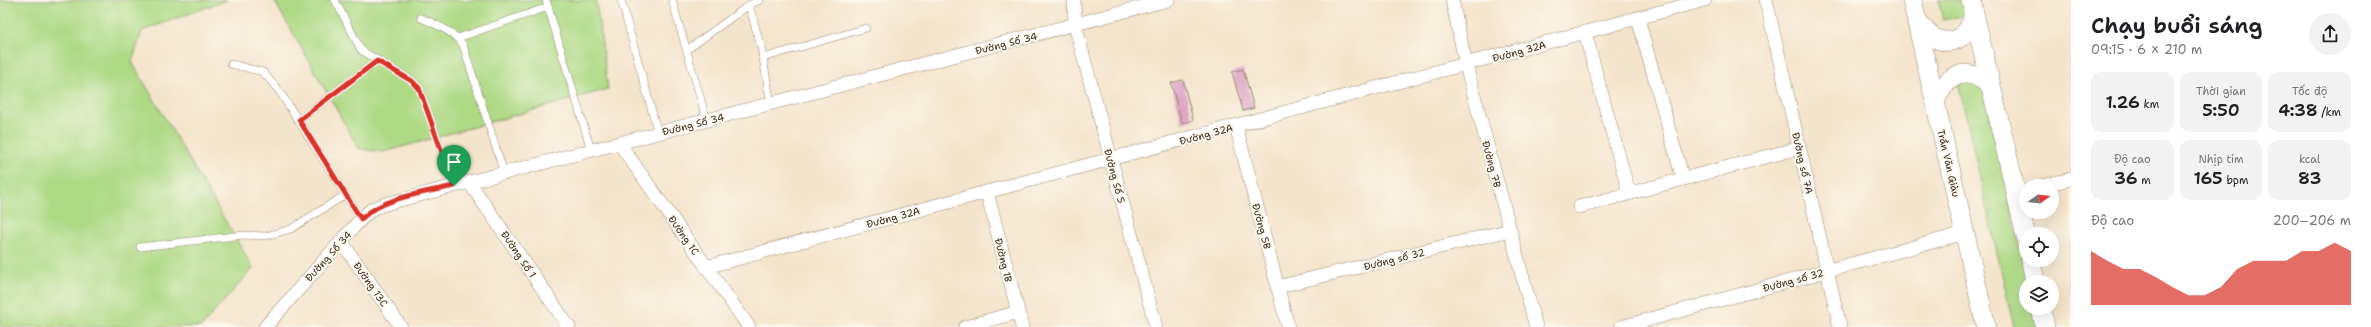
<!DOCTYPE html>
<html lang="vi">
<meta charset="utf-8">
<style>
body{margin:0;font-family:"Shantell Sans",sans-serif;background:#f2f2f2;color:#202124;height:100vh;display:flex;flex-direction:column;font-size:15px;white-space:nowrap}
*{box-sizing:border-box;margin:0}
p{font-size:13px;color:#757577}
.icon{flex:none;width:22px;height:22px;fill:none;stroke:currentColor;stroke-width:2;stroke-linecap:round;stroke-linejoin:round}
.map{position:relative;flex:1;overflow:hidden}
.panel{display:flex;flex-direction:column;background:#fff;width:300px}
.panel>*{flex:none}
.needle{width:26px;rotate:75deg}
.controls{position:absolute;left:2019px;top:179px;display:grid;gap:8px}
.controls a{display:grid;place-items:center;width:40px;height:40px;border-radius:50%;background:#fff;box-shadow:0 4px 16px #0002;font-size:20px}
.pin{position:absolute;display:grid;place-items:center;width:34px;height:34px;color:#fff;margin:-41px -17px;border-radius:50% 50% 50% 0;rotate:-45deg;box-shadow:0 0 4px #0007}
.pin .icon{rotate:45deg}
.round{display:grid;place-items:center;flex:none;width:42px;height:42px;border-radius:21px;background:#f2f2f2}
.headline{display:flex;align-items:center;justify-content:space-between;height:68px;padding:0 20px}
h1{font-size:22px;font-weight:600;line-height:30px}
.metrics{display:grid;grid-template-columns:repeat(3,1fr);gap:6px;height:68px;padding:4px 20px}
.metrics div{display:grid;align-content:center;border-radius:10px;background:#f2f2f2;text-align:center}
.metrics b{font-size:17px;font-weight:600}
.metrics small{font-size:11px;font-weight:400}
.metrics p{font-size:11px}
.chart{height:112px;padding:8px 20px}
.chart p{display:flex;justify-content:space-between}
.chart svg{width:100%;height:72px;margin-top:4px;fill:#d93025;opacity:.7}
main{display:flex;flex:1;min-height:0}
.map>svg:first-child{display:block}
.green{fill:#aeda86;stroke:#748252}
.building{fill:#db9abf}
.lines{fill:none;stroke-linecap:round;stroke-linejoin:round}
.service-casing{stroke:#988774;stroke-width:8}
.minor-casing{stroke:#988774;stroke-width:14}
.secondary-casing{stroke:#988774;stroke-width:20}
.service{stroke:#fff;stroke-width:7}
.minor{stroke:#fff;stroke-width:13}
.secondary{stroke:#fff;stroke-width:19}
.route-casing{stroke:#fff;stroke-width:8}
.route{stroke:#d93025;stroke-width:5}
.labels{text-anchor:middle;stroke-width:4;stroke-linejoin:round;paint-order:stroke}
.street-label{font-size:10px;fill:#3b2a1e;stroke:#fbf7ec}
</style>
<main>
<div class="map">
<svg width="2071" height="327" viewBox="0 0 2071 327">
<rect width="100%" height="100%" fill="#fbf7ec"/>
<filter id="ink" filterUnits="userSpaceOnUse"><feTurbulence type="fractalNoise" baseFrequency=".025" numOctaves="2"/><feDisplacementMap in="SourceGraphic" scale="8" xChannelSelector="R" yChannelSelector="G"/><feConvolveMatrix kernelMatrix="1 2 1 2 8 2 1 2 1" color-interpolation-filters="sRGB"/></filter>
<filter id="wash" filterUnits="userSpaceOnUse"><feTurbulence type="fractalNoise" baseFrequency=".012" numOctaves="4" result="noise"/><feDisplacementMap in="SourceGraphic" scale="16" xChannelSelector="R" yChannelSelector="G"/><feGaussianBlur stdDeviation="0.9" result="paint"/><feColorMatrix in="noise" values="0 0 0 0 0 0 0 0 0 0 0 0 0 0 0 0 0 1.4 0 .05"/><feComposite in="paint" operator="in"/></filter>
<g filter="url(#wash)">
<rect width="100%" height="100%" fill="#f4e4cb"/>
<g class="green">
<path d="M0 0H227L142 31 132 62 253 268 201 327H0Z"/>
<path d="M274 0H596L608 89 384 152 359 149Z"/>
<path d="M1938 0H1964L1967 15 1943 20Z"/>
<path d="M1979 71 2028 282 2026 308H2033L2038 327H2014L1957 77Z"/>
</g>
<g id="blocks">
<g class="building">
<path d="M1243 69 1254 108 1243 111 1232 72Z"/>
<path d="M1183 80 1193 120 1182 123 1171 83Z"/>
</g>
</g>
</g>
<g filter="url(#ink)">
<use href="#blocks" fill-opacity="0" stroke="#988774" stroke-width="1"/>
<g class="lines">
<g class="service-casing">
<g id="service">
<path d="M335 0 361 50 412 81 419 88 454 186"/>
<path d="M546 0 591 150"/>
<path d="M621 0 658 133"/>
<path d="M672 0 707 121"/>
<path d="M760 0 749 5 761 47 771 104"/>
<path d="M421 18C437 25 453 31 463 45L504 173"/>
<path d="M458 38 548 7"/>
<path d="M688 49 749 5"/>
<path d="M763 58 866 28"/>
<path d="M231 64 263 72 280 92 361 219"/>
<path d="M299 120 377 61"/>
<path d="M140 247 243 235 266 236 291 229 345 195"/>
</g>
</g>
<g class="minor-casing">
<g id="minor">
<path d="M1074 0 1075 25 1156 327"/>
<path d="M1452 0 1466 65 1536 327"/>
<path d="M1766 0 1840 327"/>
<path d="M1638 19 1683 179"/>
<path d="M1585 33 1629 193"/>
<path d="M1236 126 1288 327"/>
<path d="M619 143 749 327"/>
<path d="M469 182 569 327"/>
<path d="M2041 186 2071 179"/>
<path d="M987 192 1022 327"/>
<path d="M1579 207 1799 148"/>
<path d="M341 241 401 327"/>
<path d="M706 267 1705 0"/>
<path d="M1277 287 1510 230"/>
<path d="M265 327 361 219 372 209 385 204 1168 0"/>
<path d="M965 327 1018 312"/>
<path d="M1621 327 1965 233"/>
</g>
</g>
<g class="secondary-casing">
<g id="secondary">
<path d="M1912 0 1986 327"/>
<path d="M1971 0 2026 236"/>
<path d="M1917 20C1923 28 1928 36 1937 39 1958 48 1974 29 1973 9"/>
<path d="M1935 102C1947 74 1966 64 1991 86"/>
<path d="M2031 260 2035 282"/>
<path d="M2041 308 2045 327"/>
</g>
</g>
<use href="#service" class="service"/>
<use href="#minor" class="minor"/>
<use href="#secondary" class="secondary"/>
</g>
</g>
<g class="lines" filter="url(#ink)">
<g class="route-casing">
<path id="route" d="M377 61 412 81 419 88 454 186C424 193 384 197 361 219L299 120Z"/>
</g>
<use href="#route" class="route"/>
</g>
<g class="labels">
<g class="street-label">
<text transform="translate(1006 43) rotate(-14)" y="4">Đường Số 34</text>
<text transform="translate(1519 51) rotate(-15)" y="4">Đường 32A</text>
<text transform="translate(693 124) rotate(-14)" y="4">Đường Số 34</text>
<text transform="translate(1206 134) rotate(-15)" y="4">Đường 32A</text>
<text transform="translate(1803 163) rotate(77)" y="4">Đường số 7A</text>
<text transform="translate(1949 163) rotate(77)" y="4">Trần Văn Giàu</text>
<text transform="translate(1492 164) rotate(75)" y="4">Đường 7B</text>
<text transform="translate(1115 176) rotate(75)" y="4">Đường Số 5</text>
<text transform="translate(893 217) rotate(-15)" y="4">Đường 32A</text>
<text transform="translate(1262 226) rotate(75)" y="4">Đường 5B</text>
<text transform="translate(684 235) rotate(55)" y="4">Đường 1C</text>
<text transform="translate(519 254) rotate(56)" y="4">Đường Số 1</text>
<text transform="translate(328 256) rotate(-48)" y="4">Đường Số 34</text>
<text transform="translate(1394 259) rotate(-14)" y="4">Đường số 32</text>
<text transform="translate(1004 260) rotate(76)" y="4">Đường 1B</text>
<text transform="translate(1793 280) rotate(-15)" y="4">Đường số 32</text>
<text transform="translate(371 284) rotate(55)" y="4">Đường 13C</text>
</g>
</g>
</svg>
<div class="controls">
<a><svg class="needle" viewBox="-14 -14 28 28"><path d="M0-13l5 13h-10z" fill="#e53935"/><path d="M0 13l5-13h-10z" fill="#757577"/></svg></a>
<a><svg class="icon" aria-label="locate" viewBox="0 0 24 24"><circle cx="12" cy="12" r="6"/><path d="M12 2v4M12 18v4M2 12h4M18 12h4"/></svg></a>
<a><svg class="icon" aria-label="layers" viewBox="0 0 24 24"><path d="M12 4l9 5-9 5-9-5zM3 14l9 5 9-5"/></svg></a>
</div>
<div class="pin" style="left:454px;top:186px;background:#1e9e55"><svg class="icon" aria-label="arrive" viewBox="0 0 24 24"><path d="M6 21V4h12l-3 4 3 4H6"/></svg></div>
</div>
<section class="panel">
<div class="headline"><div><h1>Chạy buổi sáng</h1><p>09:15 · 6 × 210 m</p></div><a class="round"><svg class="icon" aria-label="share" viewBox="0 0 24 24"><path d="M12 15V3M7 8l5-5 5 5M5 13v7h14v-7"/></svg></a></div>
<div class="metrics">
<div><b>1.26<small> km</small></b></div>
<div><p>Thời gian</p><b>5:50</b></div>
<div><p>Tốc độ</p><b>4:38<small> /km</small></b></div>
</div>
<div class="metrics">
<div><p>Độ cao</p><b>36<small> m</small></b></div>
<div><p>Nhịp tim</p><b>165<small> bpm</small></b></div>
<div><p>kcal</p><b>83</b></div>
</div>
<div class="chart"><p><span>Độ cao</span>200–206 m</p>
<svg viewBox="0 0 160 44" preserveAspectRatio="none"><path d="M0 44V11L10 17L20 22L30 22L40 27L50 33L60 38L70 38L80 33L90 22L100 17L110 17L120 17L130 11L140 11L150 6L160 11V44z"/></svg>
</div>
</section>
</main>
